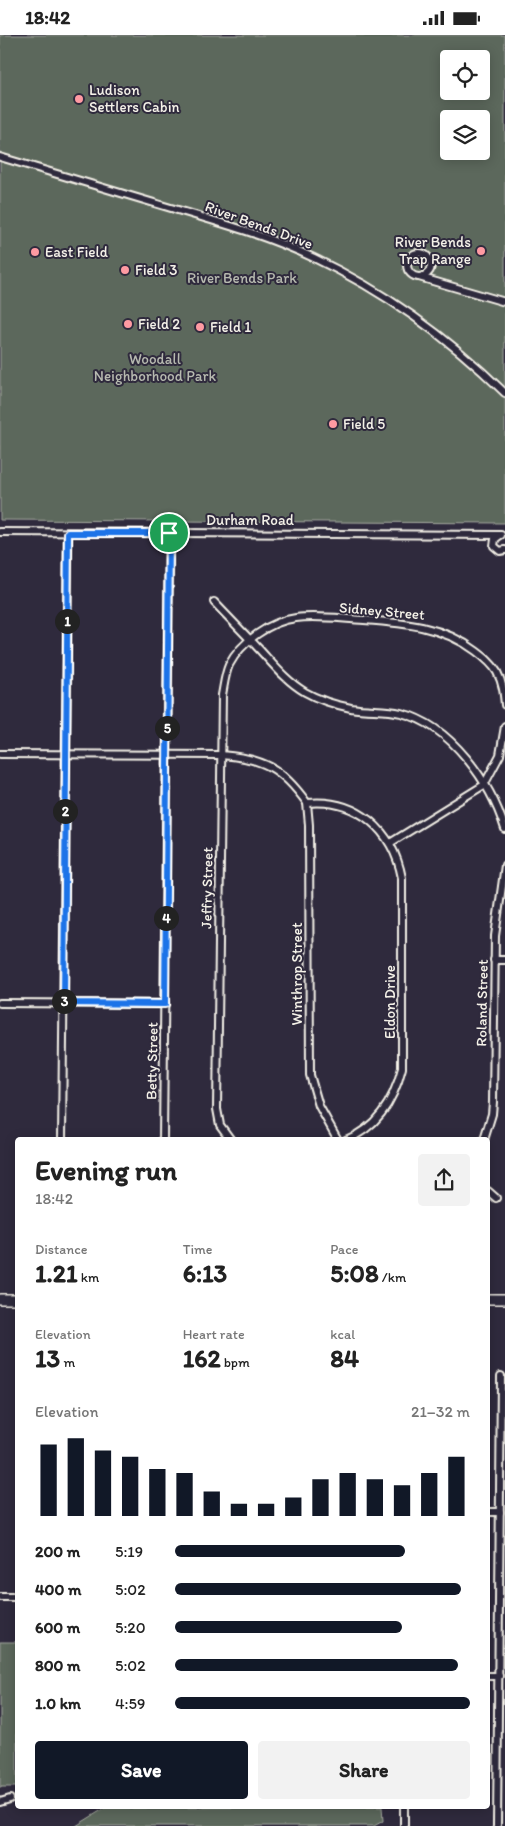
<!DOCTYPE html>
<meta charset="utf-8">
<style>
body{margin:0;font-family:Itim,sans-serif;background:#f2f2f2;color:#222;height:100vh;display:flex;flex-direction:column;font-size:19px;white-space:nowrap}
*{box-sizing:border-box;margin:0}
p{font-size:16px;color:#767676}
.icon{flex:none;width:28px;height:28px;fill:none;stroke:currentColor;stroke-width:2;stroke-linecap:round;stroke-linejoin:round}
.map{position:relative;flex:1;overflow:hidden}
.side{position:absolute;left:15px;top:1102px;width:475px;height:672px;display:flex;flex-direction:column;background:#fff;border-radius:5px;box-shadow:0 2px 12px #0003}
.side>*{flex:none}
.tools{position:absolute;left:440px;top:15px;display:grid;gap:10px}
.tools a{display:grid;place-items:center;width:50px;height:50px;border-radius:5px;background:#fff;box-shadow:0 2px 12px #0003;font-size:25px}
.pin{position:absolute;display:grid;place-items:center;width:42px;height:42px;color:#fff;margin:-21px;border:2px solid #fff;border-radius:50%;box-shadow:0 1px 5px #0007}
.km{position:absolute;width:25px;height:25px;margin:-12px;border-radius:50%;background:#222;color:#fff;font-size:14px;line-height:25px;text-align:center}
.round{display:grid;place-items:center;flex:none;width:52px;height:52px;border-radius:5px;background:#f2f2f2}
.headline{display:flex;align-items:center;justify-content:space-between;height:85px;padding:0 20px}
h1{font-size:28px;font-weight:800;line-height:38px}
.metrics{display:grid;grid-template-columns:repeat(3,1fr);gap:8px;height:85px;padding:5px 20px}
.metrics div{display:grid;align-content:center}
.metrics b{font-size:25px;font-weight:800}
.metrics small{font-size:14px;font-weight:400}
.metrics p{font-size:14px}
.chart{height:140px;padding:10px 20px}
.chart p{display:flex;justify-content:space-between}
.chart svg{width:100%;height:90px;margin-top:5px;stroke:#111827;stroke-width:6}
.action{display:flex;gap:10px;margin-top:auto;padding:10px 20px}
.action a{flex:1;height:58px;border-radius:5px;background:#111827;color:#fff;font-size:20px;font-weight:800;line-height:58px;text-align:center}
.action a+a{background:#f2f2f2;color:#222}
ul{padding:0 20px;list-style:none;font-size:16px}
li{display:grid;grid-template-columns:80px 60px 1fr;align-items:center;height:38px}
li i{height:12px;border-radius:6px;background:#111827}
.status{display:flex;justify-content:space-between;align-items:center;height:35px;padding:0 25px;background:#fff;direction:ltr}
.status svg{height:14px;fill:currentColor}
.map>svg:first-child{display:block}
.green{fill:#5c675c;stroke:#a8aca2;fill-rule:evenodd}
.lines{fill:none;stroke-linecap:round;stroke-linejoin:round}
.street-casing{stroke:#f4f1e8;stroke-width:10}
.secondary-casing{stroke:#f4f1e8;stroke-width:12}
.street{stroke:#2f2a3d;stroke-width:6}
.secondary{stroke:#2f2a3d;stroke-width:9}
.route-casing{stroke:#fff;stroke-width:10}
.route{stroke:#1a73e8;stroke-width:6}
.poi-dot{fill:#ff9aa2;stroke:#2f2a3d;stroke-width:2}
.labels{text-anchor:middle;stroke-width:4;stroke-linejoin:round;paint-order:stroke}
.poi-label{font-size:15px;fill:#f4f1e8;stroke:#2f2a3d;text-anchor:start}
.street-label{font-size:15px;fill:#f4f1e8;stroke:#2f2a3d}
.park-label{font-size:15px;fill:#b7bab0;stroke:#2f2a3d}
</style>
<div class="status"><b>18:42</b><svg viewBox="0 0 49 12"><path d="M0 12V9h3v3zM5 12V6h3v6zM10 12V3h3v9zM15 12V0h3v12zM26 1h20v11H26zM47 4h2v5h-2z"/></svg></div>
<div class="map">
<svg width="505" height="1791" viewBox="0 0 505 1791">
<rect width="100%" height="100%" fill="#2f2a3d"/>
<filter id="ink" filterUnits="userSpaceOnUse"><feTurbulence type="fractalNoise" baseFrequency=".02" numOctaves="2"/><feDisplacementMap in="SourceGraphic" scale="10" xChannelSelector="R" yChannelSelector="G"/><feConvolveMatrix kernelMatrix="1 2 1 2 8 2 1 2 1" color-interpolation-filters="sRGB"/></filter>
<g filter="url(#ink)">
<g class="green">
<path d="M0 0H505V488L0 485ZM449 24H481V56H449ZM449 84H481V116H449Z"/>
<rect x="0" y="1607" width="17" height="145"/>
<path d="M105 1773 382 1772 383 1786 374 1791H76Z"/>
</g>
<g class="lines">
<g class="street-casing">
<g id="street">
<path d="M0 122C57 139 114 156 171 173 219 187 268 201 314 223 386 257 448 302 505 358"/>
<circle cx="419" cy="230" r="12"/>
<path d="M419 242 505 267"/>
<path d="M0 497 501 500"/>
<path d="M499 501 495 504 494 511 500 516 505 515"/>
<path d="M214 567C228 582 244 598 258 613 273 629 286 646 305 657 319 665 336 670 351 673 368 676 385 674 401 678 451 690 491 748 505 794"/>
<path d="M0 719 221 720C263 723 282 733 307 768 357 763 393 795 402 843V1033C394 1065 378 1092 346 1105"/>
<path d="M307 768 309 790 310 1040 319 1071 338 1105"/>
<path d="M390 808 484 750 500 720 505 691"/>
<path d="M494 925H505"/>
<path d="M0 968 165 969"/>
<path d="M62 1105 68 498"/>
<path d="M163 1105 169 498"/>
<path d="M231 1105 220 1090 217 1074 222 660C224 650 225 639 229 630 241 607 270 586 296 583 318 580 342 584 364 585 404 588 443 591 476 616 484 622 492 628 497 637 503 648 504 659 505 670"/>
<path d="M484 1105 492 1079 493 1067 495 901 505 830"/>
<path d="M488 1156 496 1163"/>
<path d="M488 1477H500"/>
<path d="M0 1562H18"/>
<path d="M488 1641H499"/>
<path d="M0 1767 10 1764"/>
<path d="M404 1791V1772"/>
<path d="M497 1791 501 1341"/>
</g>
</g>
<g class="secondary-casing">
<g id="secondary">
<path d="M0 1264H18"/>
<path d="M488 1264H505"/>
</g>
</g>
<use href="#street" class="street"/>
<use href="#secondary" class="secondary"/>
</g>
</g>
<g class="lines" filter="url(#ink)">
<g class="route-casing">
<path id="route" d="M68 498H169L165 969 64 968Z"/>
</g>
<use href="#route" class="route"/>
</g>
<g class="poi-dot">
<circle cx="79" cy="64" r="5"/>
<circle cx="481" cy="216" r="5"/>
<circle cx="35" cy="217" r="5"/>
<circle cx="125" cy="235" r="5"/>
<circle cx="128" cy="289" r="5"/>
<circle cx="200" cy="292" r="5"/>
<circle cx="333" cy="389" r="5"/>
</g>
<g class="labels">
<g class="poi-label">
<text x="89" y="60">Ludison<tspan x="89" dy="17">Settlers Cabin</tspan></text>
<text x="471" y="212" text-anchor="end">River Bends<tspan x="471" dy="17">Trap Range</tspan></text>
<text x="45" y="222">East Field</text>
<text x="135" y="240">Field 3</text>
<text x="138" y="294">Field 2</text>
<text x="210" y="297">Field 1</text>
<text x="343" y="394">Field 5</text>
</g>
<g class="street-label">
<text transform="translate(259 190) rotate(20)" y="5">River Bends Drive</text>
<text x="250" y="490">Durham Road</text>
<text transform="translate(382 576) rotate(5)" y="5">Sidney Street</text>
<text transform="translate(207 853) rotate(-89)" y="5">Jeffry Street</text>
<text transform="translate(297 939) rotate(-90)" y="5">Winthrop Street</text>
<text transform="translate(390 967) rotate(-90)" y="5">Eldon Drive</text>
<text transform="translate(482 968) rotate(-89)" y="5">Roland Street</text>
<text transform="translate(152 1026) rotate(-89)" y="5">Betty Street</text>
</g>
<g class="park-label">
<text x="242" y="248">River Bends Park</text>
<text x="155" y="329">Woodall<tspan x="155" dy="17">Neighborhood Park</tspan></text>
</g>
</g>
</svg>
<div class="tools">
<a><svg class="icon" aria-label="locate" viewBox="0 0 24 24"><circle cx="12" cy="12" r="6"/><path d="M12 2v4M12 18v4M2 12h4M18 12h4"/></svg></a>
<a><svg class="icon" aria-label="layers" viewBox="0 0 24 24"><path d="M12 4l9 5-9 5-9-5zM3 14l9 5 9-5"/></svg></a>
</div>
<div class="pin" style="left:169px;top:498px;background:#1e9e55"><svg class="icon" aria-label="arrive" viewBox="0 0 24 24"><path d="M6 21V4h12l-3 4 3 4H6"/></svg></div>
<b class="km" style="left:67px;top:586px">1</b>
<b class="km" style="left:65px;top:776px">2</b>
<b class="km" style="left:64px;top:966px">3</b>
<b class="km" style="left:166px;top:883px">4</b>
<b class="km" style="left:167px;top:693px">5</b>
<section class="side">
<div class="headline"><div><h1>Evening run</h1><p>18:42</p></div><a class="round"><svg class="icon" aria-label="share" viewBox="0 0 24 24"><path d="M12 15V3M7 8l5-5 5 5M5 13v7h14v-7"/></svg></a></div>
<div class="metrics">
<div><p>Distance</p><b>1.21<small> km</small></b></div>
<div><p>Time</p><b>6:13</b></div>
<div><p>Pace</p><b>5:08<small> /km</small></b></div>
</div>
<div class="metrics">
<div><p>Elevation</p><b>13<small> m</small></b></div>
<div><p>Heart rate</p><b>162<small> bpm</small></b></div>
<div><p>kcal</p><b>84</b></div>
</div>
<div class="chart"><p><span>Elevation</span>21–32 m</p>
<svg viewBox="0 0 160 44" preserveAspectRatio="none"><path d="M5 44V9M15 44V6M25 44V12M35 44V15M45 44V21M55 44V23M65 44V32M75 44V38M85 44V38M95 44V35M105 44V26M115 44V23M125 44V26M135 44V29M145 44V23M155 44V15"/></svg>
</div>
<ul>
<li><b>200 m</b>5:19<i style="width:78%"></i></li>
<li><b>400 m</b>5:02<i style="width:97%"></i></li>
<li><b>600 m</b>5:20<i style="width:77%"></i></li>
<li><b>800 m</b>5:02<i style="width:96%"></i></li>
<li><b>1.0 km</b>4:59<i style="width:100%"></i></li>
</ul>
<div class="action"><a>Save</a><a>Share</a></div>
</section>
</div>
